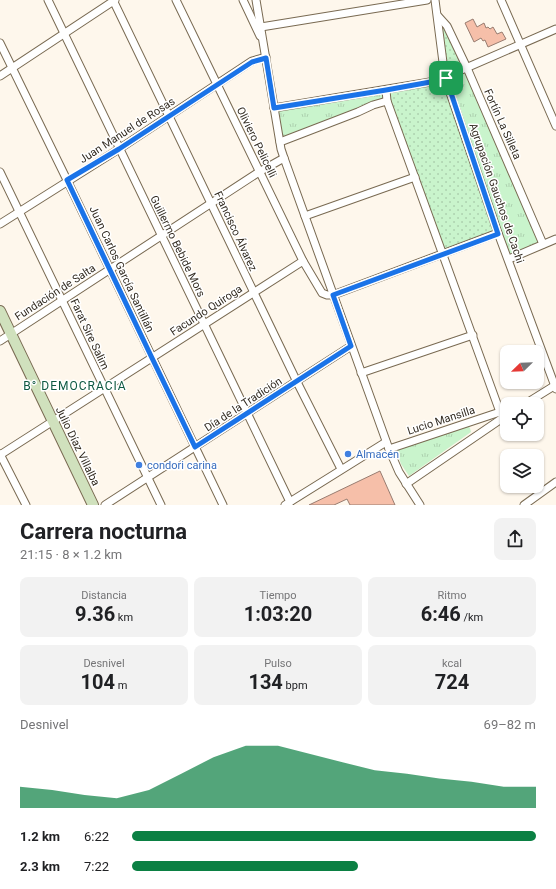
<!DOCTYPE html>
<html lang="es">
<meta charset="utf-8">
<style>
body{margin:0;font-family:Roboto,sans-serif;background:#f2f2f2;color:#202124;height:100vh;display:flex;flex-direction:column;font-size:15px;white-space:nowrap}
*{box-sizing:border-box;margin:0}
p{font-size:13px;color:#757577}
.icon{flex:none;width:22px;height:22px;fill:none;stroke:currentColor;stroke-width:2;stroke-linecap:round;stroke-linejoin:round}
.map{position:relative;height:505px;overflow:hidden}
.drawer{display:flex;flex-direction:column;background:#fff;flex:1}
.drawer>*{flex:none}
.needle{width:26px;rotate:247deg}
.buttons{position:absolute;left:500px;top:345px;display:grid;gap:8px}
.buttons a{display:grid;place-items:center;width:44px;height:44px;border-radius:8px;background:#fff;box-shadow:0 1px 3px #0004;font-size:20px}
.pin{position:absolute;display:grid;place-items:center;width:34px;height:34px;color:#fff;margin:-17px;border-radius:8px;box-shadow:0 2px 6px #0006}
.round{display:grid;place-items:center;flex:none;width:42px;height:42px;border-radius:8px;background:#f2f2f2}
.summary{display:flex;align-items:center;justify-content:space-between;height:68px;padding:0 20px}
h1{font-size:22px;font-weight:700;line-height:30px}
.stats{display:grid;grid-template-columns:repeat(3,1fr);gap:6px;height:68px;padding:4px 20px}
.stats div{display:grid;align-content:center;border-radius:8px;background:#f2f2f2;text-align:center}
.stats b{font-size:20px;font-weight:700}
.stats small{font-size:11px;font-weight:400}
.stats p{font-size:11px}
.chart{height:112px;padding:8px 20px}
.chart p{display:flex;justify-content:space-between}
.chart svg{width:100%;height:72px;margin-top:4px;fill:#0b8043;opacity:.7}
ul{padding:0 20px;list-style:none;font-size:13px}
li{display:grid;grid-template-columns:64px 48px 1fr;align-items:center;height:30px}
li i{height:10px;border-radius:5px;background:#0b8043}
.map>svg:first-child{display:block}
.grass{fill:url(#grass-dots)}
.park{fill:url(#park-tufts)}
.building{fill:#f6bfa9;stroke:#987c70}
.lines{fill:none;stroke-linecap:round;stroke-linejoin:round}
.street-casing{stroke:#796a52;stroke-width:9}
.secondary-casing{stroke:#796a52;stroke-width:12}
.street{stroke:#fff;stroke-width:7}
.secondary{stroke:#d0e1bd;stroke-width:10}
.route-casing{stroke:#fff;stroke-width:8}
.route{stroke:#1a73e8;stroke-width:5}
.shop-dot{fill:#3f7fe0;stroke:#fff;stroke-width:1.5}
.labels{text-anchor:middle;stroke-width:3;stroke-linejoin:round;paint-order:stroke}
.street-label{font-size:11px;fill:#332c22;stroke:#fff}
.shop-label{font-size:11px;fill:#366cbe;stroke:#fff;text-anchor:start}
.neighbourhood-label{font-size:12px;letter-spacing:1px;fill:#0e5942;stroke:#fff}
</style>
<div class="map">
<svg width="556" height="505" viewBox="0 0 556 505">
<defs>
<pattern id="grass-dots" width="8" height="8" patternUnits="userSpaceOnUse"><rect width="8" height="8" fill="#c9f4cc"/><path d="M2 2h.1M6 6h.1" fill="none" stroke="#add1af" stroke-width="1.8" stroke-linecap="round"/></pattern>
<pattern id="park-tufts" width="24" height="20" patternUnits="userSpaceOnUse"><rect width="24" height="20" fill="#c9f4cc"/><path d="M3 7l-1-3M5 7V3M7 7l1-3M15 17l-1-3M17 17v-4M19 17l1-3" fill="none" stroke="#add1af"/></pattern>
</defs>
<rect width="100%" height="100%" fill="#fef7ec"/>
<path class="grass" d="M438 16 467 68 498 233 443 254 386 90 445 78Z"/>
<g class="park">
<path d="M467 68 543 244 509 259 445 78Z"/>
<path d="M386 90 387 101 280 142 274 108Z"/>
<path d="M467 425 470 428 471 432 409 476 401 464 396 449Z"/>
</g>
<g class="building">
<path d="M473 19 477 27 484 23 486 28 488 27 490 29 493 27 497 34 502 32 506 39 488 47 485 40 483 41 481 38 474 42 465 23Z"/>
<path d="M380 471 395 505H350L347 499 334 505H309Z"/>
</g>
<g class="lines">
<g class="street-casing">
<g id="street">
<path d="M48 0 290 502"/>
<path d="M113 0 297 382 341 469"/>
<path d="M176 0 303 261 322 293 327 295H333L498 233"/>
<path d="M243 0 260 36"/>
<path d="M256 0 281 149 284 158 389 449 399 472 420 505"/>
<path d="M435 0 445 78 498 233 556 389"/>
<path d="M501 0 556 126"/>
<path d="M438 16 447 26 467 68 543 244"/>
<path d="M261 27 427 0"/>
<path d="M0 43 67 180 223 505"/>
<path d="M0 76 115 0"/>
<path d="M386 90 387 101 500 412 503 417"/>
<path d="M274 108 436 81 556 29"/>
<path d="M280 142 358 112 373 105 387 101"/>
<path d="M0 172 161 505"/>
<path d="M305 216 415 177"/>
<path d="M0 224 119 149 252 61 266 57"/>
<path d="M509 259 556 239"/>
<path d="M0 341 259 172 284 158"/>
<path d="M361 373 473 335"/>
<path d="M525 404 554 386"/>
<path d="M389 449 500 412"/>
<path d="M0 454 26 505"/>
<path d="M0 455 303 261"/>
<path d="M406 484 507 415"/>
<path d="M105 505 351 346"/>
<path d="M285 505 386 442"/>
<path d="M524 505 556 482"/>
</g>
</g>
<g class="secondary-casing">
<path id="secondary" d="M0 311 93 505"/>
</g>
<use href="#street" class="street"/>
<use href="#secondary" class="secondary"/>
</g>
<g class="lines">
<g class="route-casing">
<path id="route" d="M266 58 274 108 386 90 436 81 446 78 498 234 333 295 351 346 195 447 152 358 67 180 119 149 252 62Z"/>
</g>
<use href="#route" class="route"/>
</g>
<g class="shop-dot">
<circle cx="348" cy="454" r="4"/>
<circle cx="139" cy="465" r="4"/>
</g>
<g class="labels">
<g class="street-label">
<text transform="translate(503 124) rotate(66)" y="4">Fortín La Silleta</text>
<text transform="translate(127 130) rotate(-33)" y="4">Juan Manuel de Rosas</text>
<text transform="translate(257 142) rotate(64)" y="4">Oliviero Pelicelli</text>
<text transform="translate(497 193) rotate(71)" y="4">Agrupación Gauchos de Cachi</text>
<text transform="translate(236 231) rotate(65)" y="4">Francisco Álvarez</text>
<text transform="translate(178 246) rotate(64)" y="4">Guillermo Bebide Mors</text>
<text transform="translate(122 269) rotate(65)" y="4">Juan Carlos García Santillán</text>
<text transform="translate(55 292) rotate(-33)" y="4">Fundación de Salta</text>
<text transform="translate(206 310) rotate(-33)" y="4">Facundo Quiroga</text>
<text transform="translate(90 334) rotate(65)" y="4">Farat Sire Salim</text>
<text transform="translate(243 404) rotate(-33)" y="4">Día de la Tradición</text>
<text transform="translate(441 420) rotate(-18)" y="4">Lucio Mansilla</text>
<text transform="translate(78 446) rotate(64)" y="4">Julio Díaz Villalba</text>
</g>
<g class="shop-label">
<text x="356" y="458">Almacén</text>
<text x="147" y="469">condori carina</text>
</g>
<g class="neighbourhood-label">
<text x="75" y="390">B° DEMOCRACIA</text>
</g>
</g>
</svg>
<div class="buttons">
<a><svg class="needle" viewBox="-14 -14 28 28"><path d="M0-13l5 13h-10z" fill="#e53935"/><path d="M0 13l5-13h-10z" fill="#757577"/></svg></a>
<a><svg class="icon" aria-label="locate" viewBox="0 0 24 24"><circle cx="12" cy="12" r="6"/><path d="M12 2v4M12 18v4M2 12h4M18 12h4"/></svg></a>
<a><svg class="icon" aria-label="layers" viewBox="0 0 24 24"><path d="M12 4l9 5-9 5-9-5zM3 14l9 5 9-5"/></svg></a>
</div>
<div class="pin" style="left:446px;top:78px;background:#1e9e55"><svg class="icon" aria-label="arrive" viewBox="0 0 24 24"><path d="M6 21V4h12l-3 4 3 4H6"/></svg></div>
</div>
<section class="drawer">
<div class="summary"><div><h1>Carrera nocturna</h1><p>21:15 · 8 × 1.2 km</p></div><a class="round"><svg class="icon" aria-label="share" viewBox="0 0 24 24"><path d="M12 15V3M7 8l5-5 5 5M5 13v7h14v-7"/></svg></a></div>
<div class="stats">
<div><p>Distancia</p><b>9.36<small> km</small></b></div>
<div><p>Tiempo</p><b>1:03:20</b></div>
<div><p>Ritmo</p><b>6:46<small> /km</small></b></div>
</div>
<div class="stats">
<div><p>Desnivel</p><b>104<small> m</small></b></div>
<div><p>Pulso</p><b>134<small> bpm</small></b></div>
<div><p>kcal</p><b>724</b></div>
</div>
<div class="chart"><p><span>Desnivel</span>69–82 m</p>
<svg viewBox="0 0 160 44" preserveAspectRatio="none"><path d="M0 44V31L10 33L20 36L30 38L40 33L50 23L60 13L70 6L80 6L90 11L100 16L110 21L120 23L130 26L140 28L150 31L160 31V44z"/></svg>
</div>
<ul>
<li><b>1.2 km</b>6:22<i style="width:100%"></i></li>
<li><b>2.3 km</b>7:22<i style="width:56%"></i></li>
</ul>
</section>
